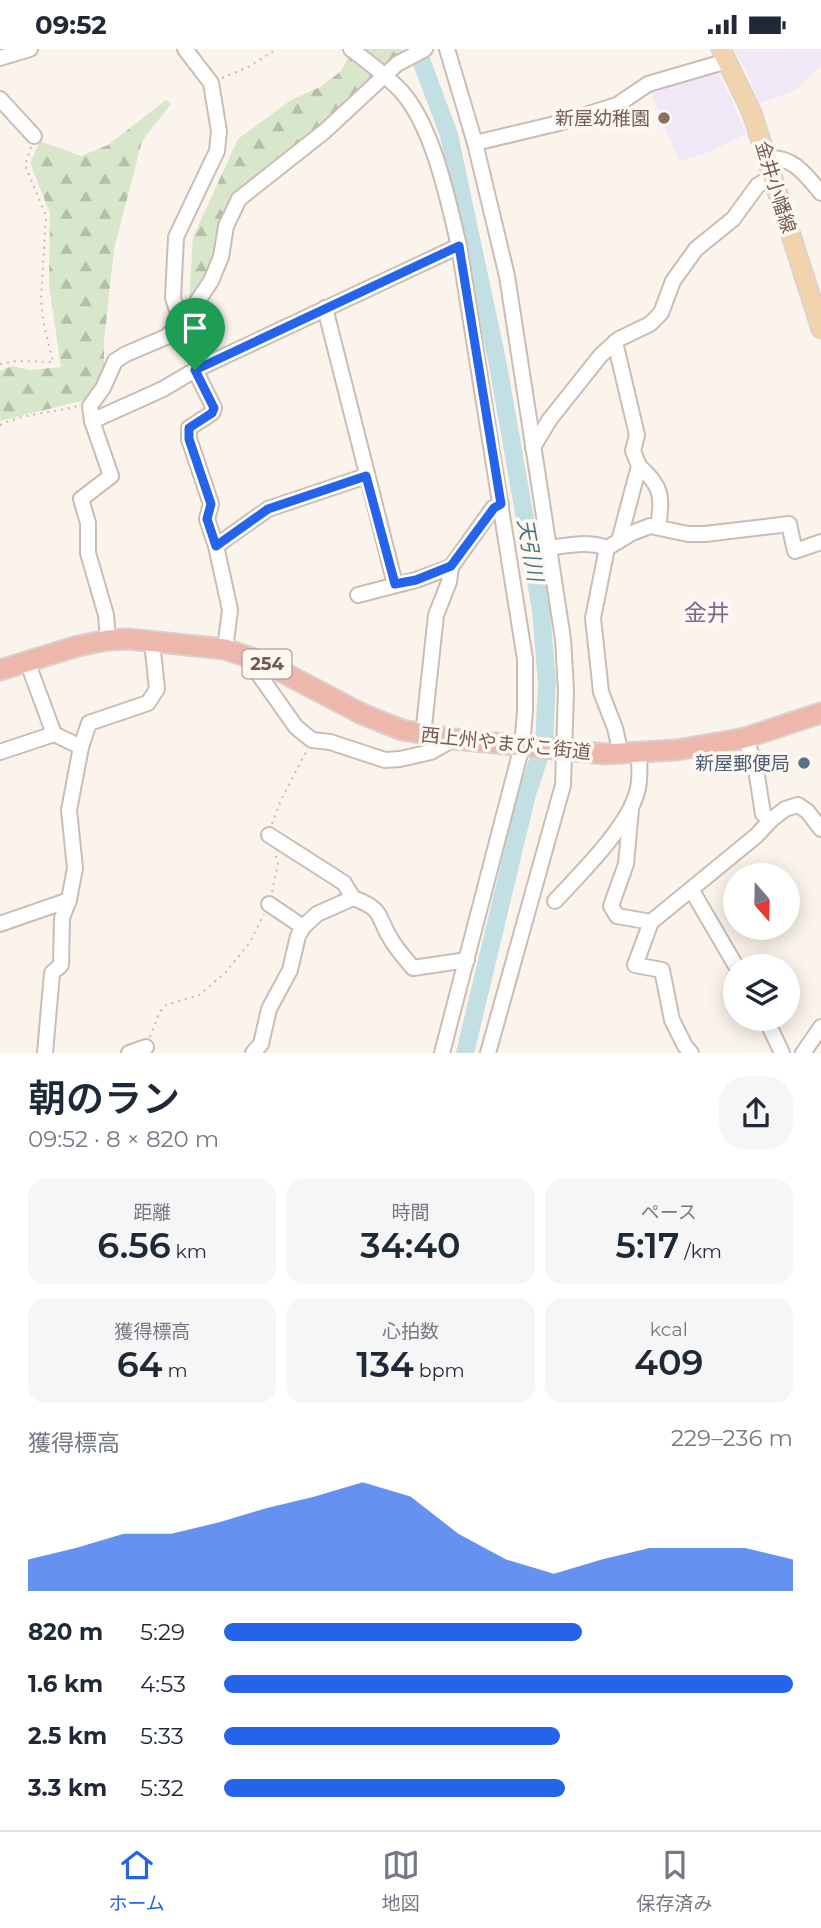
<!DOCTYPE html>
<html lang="ja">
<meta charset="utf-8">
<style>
body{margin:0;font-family:Montserrat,"Noto Sans JP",sans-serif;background:#f6f6f7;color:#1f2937;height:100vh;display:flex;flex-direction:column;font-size:26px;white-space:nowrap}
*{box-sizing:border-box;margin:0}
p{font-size:23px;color:#747a83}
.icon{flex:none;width:38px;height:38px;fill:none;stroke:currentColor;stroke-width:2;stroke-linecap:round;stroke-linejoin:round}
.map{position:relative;height:1004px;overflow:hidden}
.sheet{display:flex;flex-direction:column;background:#fff;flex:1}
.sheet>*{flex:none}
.needle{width:46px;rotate:160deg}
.fabs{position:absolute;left:723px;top:814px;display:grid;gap:14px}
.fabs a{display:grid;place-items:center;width:77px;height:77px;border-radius:50%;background:#fff;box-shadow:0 4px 18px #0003;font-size:35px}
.pin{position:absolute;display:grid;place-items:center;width:60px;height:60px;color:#fff;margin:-72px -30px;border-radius:50% 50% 50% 0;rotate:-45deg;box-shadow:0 0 7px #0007}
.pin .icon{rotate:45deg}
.round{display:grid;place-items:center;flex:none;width:74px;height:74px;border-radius:28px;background:#f6f6f7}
.head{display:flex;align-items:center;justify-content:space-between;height:119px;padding:0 28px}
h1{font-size:38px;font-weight:600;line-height:52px}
.metrics{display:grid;grid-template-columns:repeat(3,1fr);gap:10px;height:119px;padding:7px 28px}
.metrics div{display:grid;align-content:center;border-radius:18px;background:#f6f6f7;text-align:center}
.metrics b{font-size:35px;font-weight:600}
.metrics small{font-size:19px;font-weight:400}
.metrics p{font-size:19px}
.chart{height:196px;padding:14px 28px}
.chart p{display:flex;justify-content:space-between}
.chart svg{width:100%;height:126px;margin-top:7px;fill:#2563eb;opacity:.7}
ul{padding:0 28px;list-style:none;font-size:23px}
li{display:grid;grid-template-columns:112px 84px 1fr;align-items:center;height:52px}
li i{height:18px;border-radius:9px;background:#2563eb}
.status{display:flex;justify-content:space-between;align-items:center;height:49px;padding:0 35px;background:#fff;direction:ltr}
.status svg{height:19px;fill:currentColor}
.tabs{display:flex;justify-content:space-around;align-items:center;height:98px;border-top:2px solid #e0e1e3;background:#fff;font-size:19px;color:#747a83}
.tabs a{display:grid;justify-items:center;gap:4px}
.tabs .active{color:#2563eb}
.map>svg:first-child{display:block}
.education{fill:#f1e8f7}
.forest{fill:url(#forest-firs)}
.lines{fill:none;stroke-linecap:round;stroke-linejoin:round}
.river{stroke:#c2e0e3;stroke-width:18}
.minor-casing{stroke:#ccbcb3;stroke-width:18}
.major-casing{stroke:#d8d1ce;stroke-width:21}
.highway-casing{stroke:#d8d1ce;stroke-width:23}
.path{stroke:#d2b7aa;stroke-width:2;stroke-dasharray:2 5;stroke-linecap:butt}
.minor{stroke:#fff;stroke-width:14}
.major{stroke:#f1d3ad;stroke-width:18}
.highway{stroke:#edb8ab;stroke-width:19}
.route-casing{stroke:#fff;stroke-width:14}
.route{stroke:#2563eb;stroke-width:9}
.education-dot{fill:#8d6e63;stroke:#fdf8f2;stroke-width:2.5}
.service-dot{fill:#5c6f8a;stroke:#fdf8f2;stroke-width:2.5}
.labels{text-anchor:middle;stroke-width:7;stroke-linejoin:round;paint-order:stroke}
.shield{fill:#fdf8f2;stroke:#9c8a81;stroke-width:2}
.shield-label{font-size:18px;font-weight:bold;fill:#735b51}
.education-label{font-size:19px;fill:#785e54;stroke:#fdf8f2;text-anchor:end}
.street-label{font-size:19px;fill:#735b51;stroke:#fdf8f2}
.service-label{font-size:19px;fill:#4e5e75;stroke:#fdf8f2;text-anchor:end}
.water-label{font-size:21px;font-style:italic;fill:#4a777d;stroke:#fdf8f2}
.quarter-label{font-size:23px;fill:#80698e;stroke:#fdf8f2}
</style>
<div class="status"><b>09:52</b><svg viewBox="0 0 49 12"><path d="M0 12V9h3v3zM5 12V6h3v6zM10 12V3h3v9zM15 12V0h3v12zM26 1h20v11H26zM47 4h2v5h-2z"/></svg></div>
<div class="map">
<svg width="821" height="1004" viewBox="0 0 821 1004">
<defs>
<pattern id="forest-firs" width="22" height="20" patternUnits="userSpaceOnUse" patternTransform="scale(1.75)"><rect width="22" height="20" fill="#d8e7cc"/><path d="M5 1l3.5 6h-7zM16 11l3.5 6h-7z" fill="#b4bea8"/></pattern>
</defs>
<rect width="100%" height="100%" fill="#fbf4ec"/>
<g class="education">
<path d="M734 0H821V17L796 41 759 55 746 21Z"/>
<path d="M715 20 730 47 746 85 704 105 679 112 648 37Z"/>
</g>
<g class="forest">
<path d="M353 0H402V2L322 80 233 150 217 208 206 232 189 254 193 188 238 90 291 51 322 37 341 22Z"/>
<path d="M166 51 171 55 142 92 114 200 104 292V328L85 351 0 372V322L12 317 30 321 61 318 49 236 50 164 30 114 40 92 81 107 108 96Z"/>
</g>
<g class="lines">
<path class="river" d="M417 0 449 86 498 316 541 561 547 634 544 694 527 745 465 1004"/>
<g class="minor-casing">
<g id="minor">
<path d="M351 0C368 13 386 26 401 42 433 77 448 151 459 197L525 610V662L522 697 442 1004"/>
<path d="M447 0 475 94 507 227 563 590 566 641 563 736 488 1004"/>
<path d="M0 9 30 0"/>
<path d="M0 50 34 87"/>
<path d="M475 94 559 74 617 56 648 35 727 12"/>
<path d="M768 109C794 108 805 125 821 144"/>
<path d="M325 259 395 535"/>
<path d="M181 273 173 249 176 188 217 102 219 82 211 34 185 0"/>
<path d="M615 293 637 386 633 402 639 417 619 492"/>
<path d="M195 321 214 359 212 364 189 379V390L211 455 207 470 216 497 268 460 366 427"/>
<path d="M92 372 163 340 195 321 459 197"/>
<path d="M533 398 550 370 601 306 619 290 650 275 661 264 673 232 696 200 733 170 758 136 772 128"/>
<path d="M639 417C662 437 663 448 658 478"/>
<path d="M216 497 230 561 225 600"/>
<path d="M549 499C570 496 587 492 607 499L632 484 650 477 688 485H705L789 475 795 502 821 493"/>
<path d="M607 499 593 569 601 643 615 679 621 705"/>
<path d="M358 546 416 531 451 518 493 459 501 455"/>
<path d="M108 591 106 566 88 504V474L81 450 111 427 92 372 90 357 103 339 115 312 126 305 166 288 191 262 211 232 221 208 226 177 239 150 325 82 397 15 425 0"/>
<path d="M245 606 296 678 312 691 330 693 385 711 400 710 431 703 454 690"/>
<path d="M27 612 54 685 81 698"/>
<path d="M423 686 436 566 449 533 451 518"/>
<path d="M745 689 755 714 763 765 771 771 785 760 798 756 807 762 821 780"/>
<path d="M0 703 54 685"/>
<path d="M631 760 626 815 611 857 617 867 651 873"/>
<path d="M269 786 344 834 353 849"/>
<path d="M691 840 736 917"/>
<path d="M555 852C580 825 628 778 637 743 641 731 639 716 639 704"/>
<path d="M269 855 303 878 317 865 353 849C386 861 376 868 392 892 398 902 406 910 413 919L467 911"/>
<path d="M0 875 69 851"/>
<path d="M766 970 782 1004"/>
<path d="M45 1004 52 924 61 916 62 869 69 851 75 819 69 761 81 698 89 674 148 654 157 640 152 593"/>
<path d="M129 1004 146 998"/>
<path d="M253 1004 261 995 269 960 290 921 298 887 303 878"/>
<path d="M691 1004 685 997 672 971 662 921 635 916 651 873 756 787 771 771"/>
<path d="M803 1004 821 978"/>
</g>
</g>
<g class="major-casing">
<path id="major" d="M721 0 752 64 821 280"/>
</g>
<g class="highway-casing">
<path id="highway" d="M0 621 78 597 108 591 128 590 225 600 263 613 362 665 402 681 454 690 605 705 677 701 745 689 821 664"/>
</g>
<g class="path">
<path d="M222 29 248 18 277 0"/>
<path d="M0 315 16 312 53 313 43 272 41 250 46 167 25 116 31 98"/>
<path d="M0 376C24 364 53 364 78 357"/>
<path d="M272 775 281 751 307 701"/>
<path d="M272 843 278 815 275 804"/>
<path d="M150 988 159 964 166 956 199 946 226 923 250 893 264 865"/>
</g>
<use href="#minor" class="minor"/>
<use href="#major" class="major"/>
<use href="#highway" class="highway"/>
</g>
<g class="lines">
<g class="route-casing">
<path id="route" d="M459 197 501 455 494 459 451 517 416 531 395 535 366 427 268 460 216 497 207 470 211 455 189 390V379L212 364 214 359 195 321Z"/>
</g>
<use href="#route" class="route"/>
</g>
<circle class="education-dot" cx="664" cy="69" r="7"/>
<circle class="service-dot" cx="804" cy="714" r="7"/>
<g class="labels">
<rect class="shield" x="242.5" y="600.5" width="49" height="29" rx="5"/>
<g class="shield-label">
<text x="267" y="621">254</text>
</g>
<g class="education-label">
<text x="650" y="76">新屋幼稚園</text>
</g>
<g class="street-label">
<text transform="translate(776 138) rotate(73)" y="7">金井小幡線</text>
<text transform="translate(506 694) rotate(6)" y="7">西上州やまびこ街道</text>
</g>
<g class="service-label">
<text x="790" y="721">新屋郵便局</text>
</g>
<g class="water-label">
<text transform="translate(530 501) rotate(80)" y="7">天引川</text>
</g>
<g class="quarter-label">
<text x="707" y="572">金井</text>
</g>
</g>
</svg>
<div class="fabs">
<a><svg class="needle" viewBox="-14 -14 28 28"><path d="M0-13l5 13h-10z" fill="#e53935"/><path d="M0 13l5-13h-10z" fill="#747a83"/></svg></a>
<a><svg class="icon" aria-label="layers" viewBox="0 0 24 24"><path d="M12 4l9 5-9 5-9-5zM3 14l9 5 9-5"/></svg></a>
</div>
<div class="pin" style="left:195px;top:321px;background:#1e9e55"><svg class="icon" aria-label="arrive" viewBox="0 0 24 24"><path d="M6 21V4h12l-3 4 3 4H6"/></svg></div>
</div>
<section class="sheet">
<div class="head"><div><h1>朝のラン</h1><p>09:52 · 8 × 820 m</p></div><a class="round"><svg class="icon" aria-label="share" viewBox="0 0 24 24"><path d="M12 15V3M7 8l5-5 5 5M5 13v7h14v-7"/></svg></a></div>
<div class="metrics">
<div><p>距離</p><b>6.56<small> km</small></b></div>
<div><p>時間</p><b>34:40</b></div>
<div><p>ペース</p><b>5:17<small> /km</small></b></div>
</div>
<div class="metrics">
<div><p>獲得標高</p><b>64<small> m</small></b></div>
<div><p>心拍数</p><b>134<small> bpm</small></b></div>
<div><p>kcal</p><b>409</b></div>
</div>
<div class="chart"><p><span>獲得標高</span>229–236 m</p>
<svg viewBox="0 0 160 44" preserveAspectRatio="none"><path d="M0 44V33L10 29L20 24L30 24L40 20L50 15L60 11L70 6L80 11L90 24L100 33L110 38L120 33L130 29L140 29L150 29L160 33V44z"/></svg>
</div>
<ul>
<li><b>820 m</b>5:29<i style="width:63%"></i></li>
<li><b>1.6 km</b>4:53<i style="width:100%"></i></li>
<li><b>2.5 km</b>5:33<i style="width:59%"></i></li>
<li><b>3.3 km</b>5:32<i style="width:60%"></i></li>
</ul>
</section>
<nav class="tabs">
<a class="active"><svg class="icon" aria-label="home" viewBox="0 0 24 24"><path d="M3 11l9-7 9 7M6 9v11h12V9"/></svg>ホーム</a>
<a><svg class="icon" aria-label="map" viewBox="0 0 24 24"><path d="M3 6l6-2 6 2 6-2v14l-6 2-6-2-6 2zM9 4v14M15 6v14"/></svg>地図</a>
<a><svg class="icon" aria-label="saved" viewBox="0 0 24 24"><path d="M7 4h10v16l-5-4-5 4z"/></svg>保存済み</a>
</nav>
